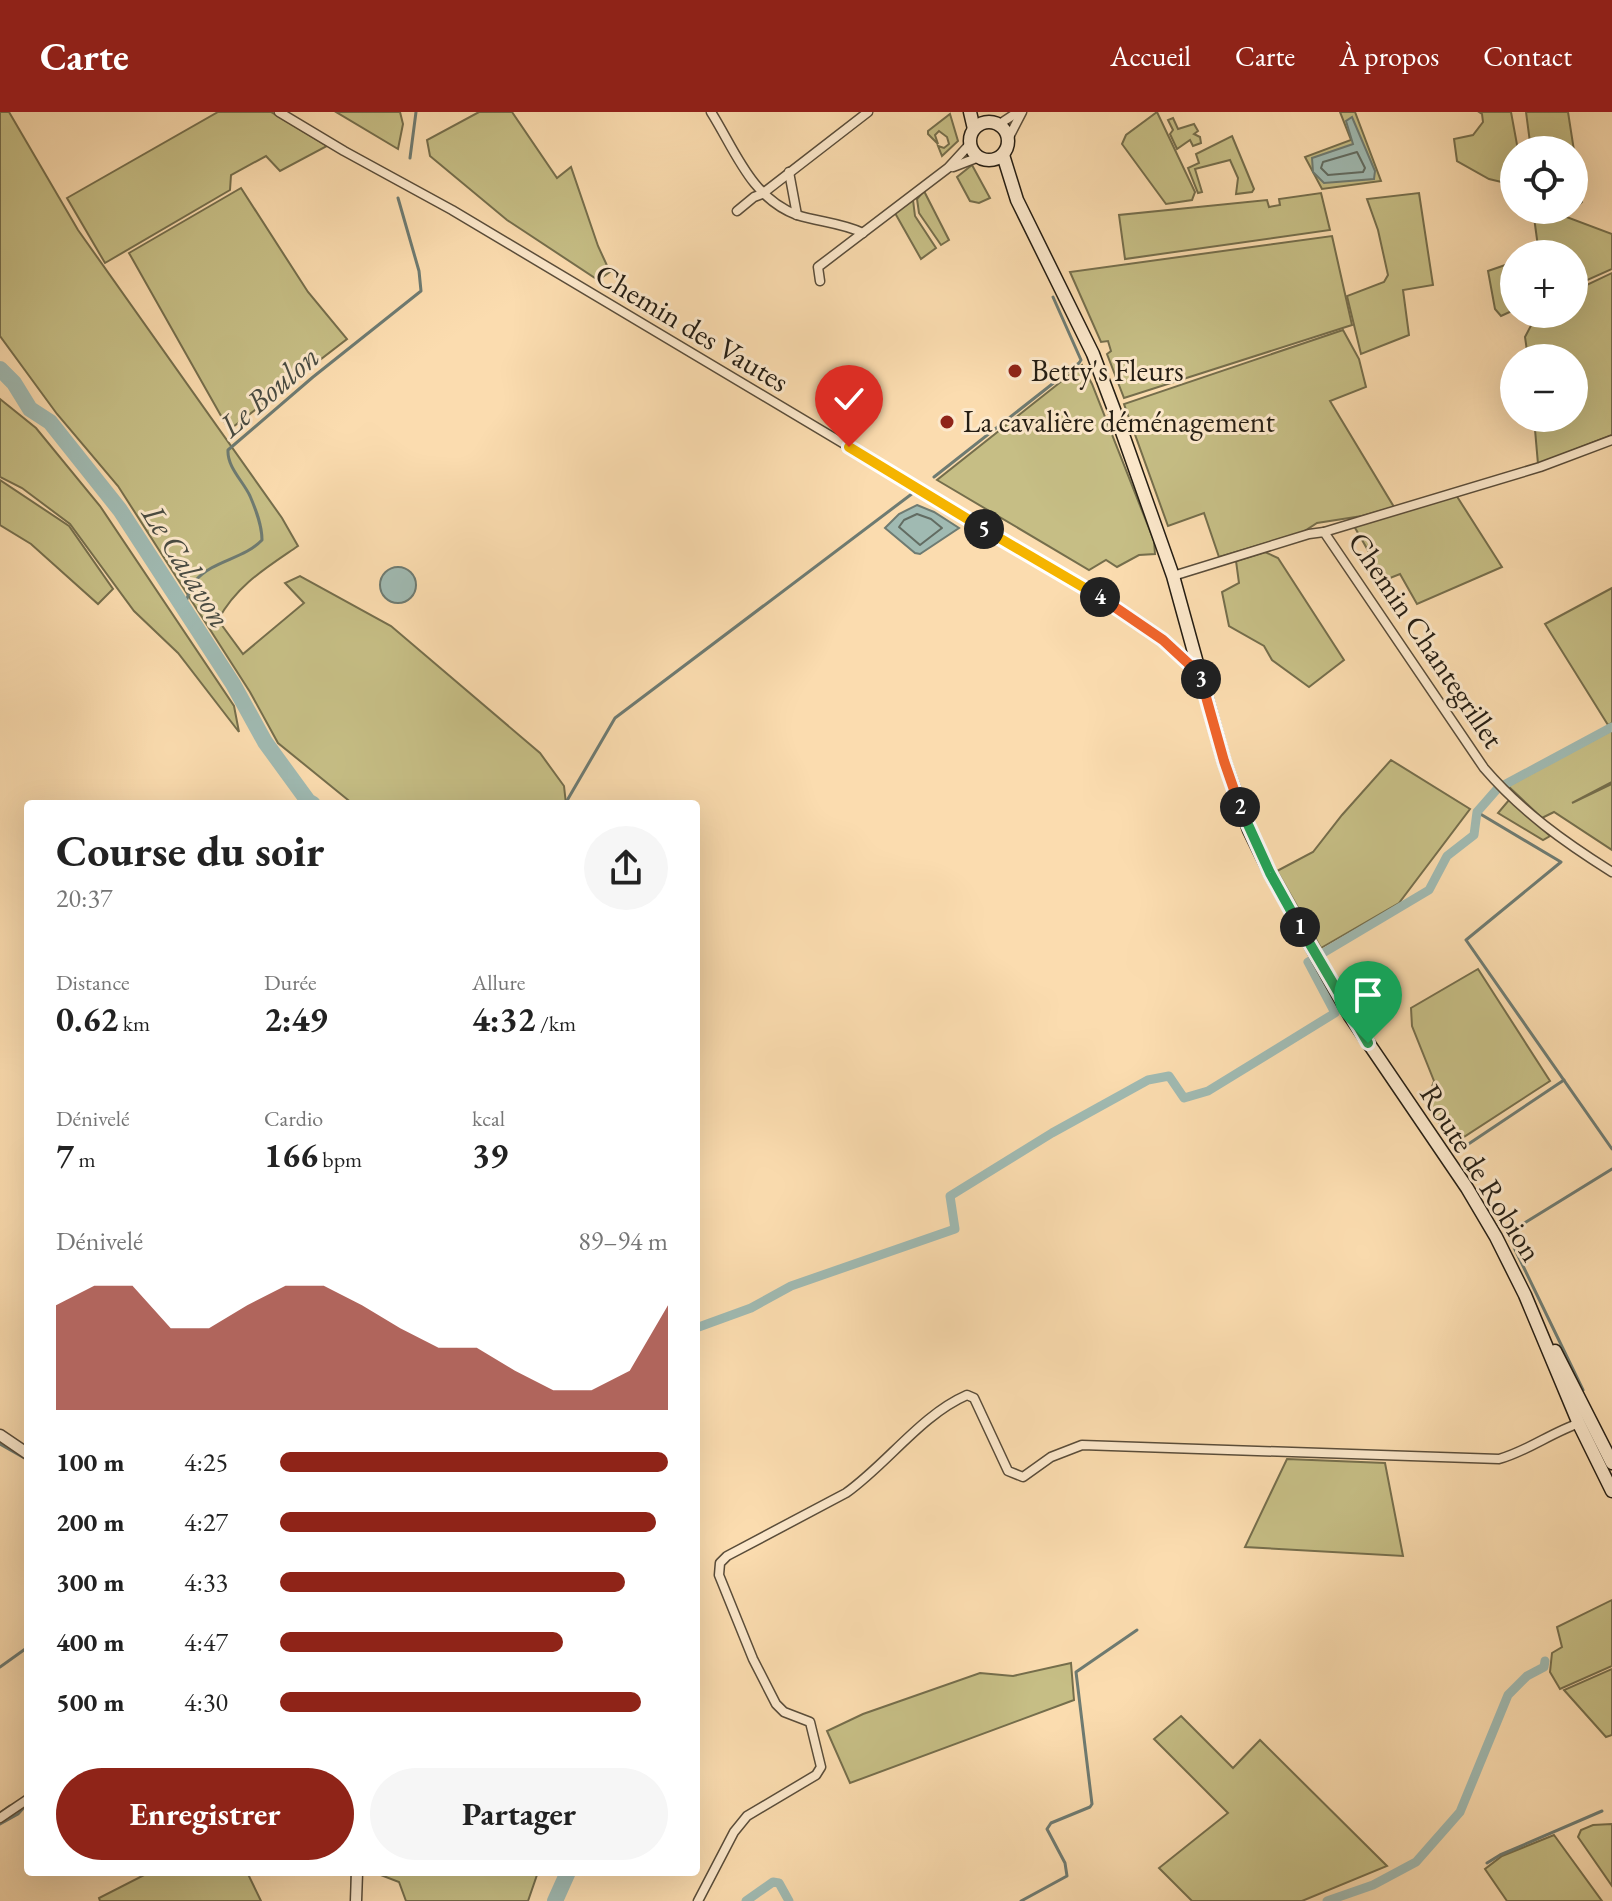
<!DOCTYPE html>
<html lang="fr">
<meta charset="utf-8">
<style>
body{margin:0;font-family:"EB Garamond",serif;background:#f6f6f6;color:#222;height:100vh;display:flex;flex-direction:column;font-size:30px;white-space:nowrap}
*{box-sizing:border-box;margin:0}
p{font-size:26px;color:#767676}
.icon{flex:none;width:44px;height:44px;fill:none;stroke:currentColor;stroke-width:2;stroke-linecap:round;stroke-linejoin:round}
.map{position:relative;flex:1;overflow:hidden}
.drawer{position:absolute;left:24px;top:688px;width:676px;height:1076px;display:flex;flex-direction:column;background:#fff;border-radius:8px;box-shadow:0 8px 32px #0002}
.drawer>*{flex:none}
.tools{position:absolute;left:1500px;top:24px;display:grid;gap:16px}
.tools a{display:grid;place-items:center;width:88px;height:88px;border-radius:50%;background:#fff;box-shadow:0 8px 32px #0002;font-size:40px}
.pin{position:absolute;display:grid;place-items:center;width:68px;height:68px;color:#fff;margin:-82px -34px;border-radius:50% 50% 50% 0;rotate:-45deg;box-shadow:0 0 8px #0007}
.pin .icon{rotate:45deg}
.km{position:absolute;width:40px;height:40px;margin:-20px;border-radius:50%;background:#222;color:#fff;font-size:22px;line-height:40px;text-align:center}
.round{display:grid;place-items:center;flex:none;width:84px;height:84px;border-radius:42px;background:#f6f6f6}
.headline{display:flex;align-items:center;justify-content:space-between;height:136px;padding:0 32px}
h1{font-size:44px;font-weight:700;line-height:60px}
.stats{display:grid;grid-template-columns:repeat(3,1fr);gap:12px;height:136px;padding:8px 32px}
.stats div{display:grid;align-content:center}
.stats b{font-size:34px;font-weight:700}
.stats small{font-size:22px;font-weight:400}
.stats p{font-size:22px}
.chart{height:224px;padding:16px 32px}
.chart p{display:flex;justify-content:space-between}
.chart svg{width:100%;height:144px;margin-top:8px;fill:#8f2418;opacity:.7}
.primary-button{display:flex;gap:16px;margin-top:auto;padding:16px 32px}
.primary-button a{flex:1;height:92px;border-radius:48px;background:#8f2418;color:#fff;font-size:32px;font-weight:700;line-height:92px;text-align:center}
.primary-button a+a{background:#f6f6f6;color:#222}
ul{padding:0 32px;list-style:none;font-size:26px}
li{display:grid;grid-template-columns:128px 96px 1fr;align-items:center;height:60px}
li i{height:20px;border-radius:10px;background:#8f2418}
header{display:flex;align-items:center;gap:48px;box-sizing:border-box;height:112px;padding:0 40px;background:#8f2418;color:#fff}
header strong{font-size:38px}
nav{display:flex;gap:44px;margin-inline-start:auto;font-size:28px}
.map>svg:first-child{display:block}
.green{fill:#c6be85;stroke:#756e4c;stroke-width:2}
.water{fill:#a0bab2;stroke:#6e7b72;stroke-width:2}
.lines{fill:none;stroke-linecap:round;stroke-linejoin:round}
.shore{stroke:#626c62;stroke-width:2}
.stream{stroke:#6e7b72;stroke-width:3}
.canal{stroke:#a0bab2;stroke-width:9}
.river{stroke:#a0bab2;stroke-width:16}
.minor-casing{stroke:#5a4d3a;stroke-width:11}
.tertiary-casing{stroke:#5a4d3a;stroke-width:13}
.secondary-casing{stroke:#241d13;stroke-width:15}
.minor{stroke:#fce8cb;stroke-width:8}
.tertiary{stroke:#fce8cb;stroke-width:10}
.secondary{stroke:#fce8cb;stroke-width:12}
.split-1-casing{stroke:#fff;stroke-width:16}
.split-2-casing{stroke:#fff;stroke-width:16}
.split-3-casing{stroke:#fff;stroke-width:16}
.split-4-casing{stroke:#fff;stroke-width:16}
.split-5-casing{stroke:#fff;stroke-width:16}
.split-6-casing{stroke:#fff;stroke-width:16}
.split-1{stroke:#22a559;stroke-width:10}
.split-2{stroke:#22a559;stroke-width:10}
.split-3{stroke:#f0652b;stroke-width:10}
.split-4{stroke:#f0652b;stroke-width:10}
.split-5{stroke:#f5b400;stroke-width:10}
.split-6{stroke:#f5b400;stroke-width:10}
.poi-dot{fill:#8f2418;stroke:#fce8cb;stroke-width:3}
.labels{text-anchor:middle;stroke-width:6;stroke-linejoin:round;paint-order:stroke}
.street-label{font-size:30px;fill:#241d13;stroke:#fce8cb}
.poi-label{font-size:30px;fill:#241d13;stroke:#fce8cb;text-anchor:start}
.water-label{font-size:32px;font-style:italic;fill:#494c43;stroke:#fce8cb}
</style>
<header>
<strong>Carte</strong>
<nav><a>Accueil</a><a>Carte</a><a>À propos</a><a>Contact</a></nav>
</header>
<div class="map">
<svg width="1612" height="1789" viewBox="0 0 1612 1789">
<rect width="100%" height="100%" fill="#fbdcaf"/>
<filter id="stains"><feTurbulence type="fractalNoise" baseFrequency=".0025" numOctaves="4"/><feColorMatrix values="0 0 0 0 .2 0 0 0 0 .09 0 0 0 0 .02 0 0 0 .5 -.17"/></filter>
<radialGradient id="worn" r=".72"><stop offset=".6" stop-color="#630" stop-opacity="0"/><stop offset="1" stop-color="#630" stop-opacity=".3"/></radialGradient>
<g class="green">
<path d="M0 0H9L78 118 282 406 298 434C266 456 237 473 218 508L243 542 304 491 285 471 300 464 391 514 540 641 564 674 566 692H353L278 631 250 580 118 374 57 302 0 224Z"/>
<path d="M218 0H271L327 34 280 59 266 44 231 63 230 78 105 151 67 86Z"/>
<path d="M336 0H400L403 12 398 37Z"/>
<path d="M479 0H512L557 66 571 55 598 134 610 160 598 168 507 108 430 44 427 28Z"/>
<path d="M1157 0 1195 80 1192 88 1166 92 1122 32 1126 23Z"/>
<path d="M1340 0H1355L1381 69 1322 77 1305 45 1351 28Z"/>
<path d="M1479 0H1511L1518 38H1514V73L1489 67 1457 49 1454 27 1473 23 1483 10 1482 2Z"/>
<path d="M1526 0H1568L1582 90 1575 97 1574 38H1531Z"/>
<path d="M950 2 958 29 942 44 938 34 944 36 949 32 947 25 939 19 935 23 938 32 928 22V19Z"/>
<path d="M1173 6 1178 17 1194 12 1198 19 1194 22 1200 25 1201 31 1193 34 1190 28 1177 37 1170 22 1173 18 1168 8Z"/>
<path d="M1232 24 1254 77 1252 80 1236 82 1238 66 1230 48 1195 57 1202 80 1198 81 1188 56 1199 51 1196 42Z"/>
<path d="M972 53 990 86 979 91 970 89 957 65Z"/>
<path d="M241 76 308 180 347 227 229 318 129 141Z"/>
<path d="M924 79 949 128 941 133 919 101 917 87Z"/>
<path d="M1321 81 1330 118 1125 147 1119 103 1267 88 1269 95 1280 93 1279 87Z"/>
<path d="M1419 81 1433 173 1403 178 1409 223 1361 242 1347 184 1384 170 1388 163 1378 118 1367 87Z"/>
<path d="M913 88 915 104 936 136 921 147 895 101Z"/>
<path d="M1533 98H1548L1612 122V157L1574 174V142H1539Z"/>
<path d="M1332 124 1352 213 1124 286 1107 242 1111 239 1108 229 1101 230 1070 160Z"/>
<path d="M1514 150V198L1501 204 1495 197 1488 159Z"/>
<path d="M1612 161V323L1538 352 1534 306H1574V246H1528L1525 225 1537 202H1574V179Z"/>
<path d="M1343 218 1359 247 1366 275 1330 289 1394 395 1362 404 1317 411 1303 420 1219 445 1204 401 1168 414 1124 292Z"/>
<path d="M1082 253 1092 272 1154 429 1155 442 1139 443 1117 455 1106 448 1089 458 937 368Z"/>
<path d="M0 287 36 316 100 394 234 594 239 620 178 541 134 499 70 412 22 376 0 365Z"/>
<path d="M0 368 69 414 113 477 98 492 31 432 0 413Z"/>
<path d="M1456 383 1502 455 1417 492 1400 462 1385 468 1354 414Z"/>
<path d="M1265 440 1278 446 1344 548 1309 575 1272 548 1264 534 1229 514 1222 480 1239 471 1236 449Z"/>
<path d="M1612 476V611L1608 613 1545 512Z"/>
<path d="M1612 618V670L1572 691 1612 672V738L1554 700 1542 706 1508 674Z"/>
<path d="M1391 648 1470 697 1399 791 1321 836 1277 759 1313 740 1342 703Z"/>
<path d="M1509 688 1515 691 1550 724 1543 728 1498 701Z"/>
<path d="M1478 857 1550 969 1453 1032 1426 991 1434 969 1412 914 1411 896Z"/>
<path d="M1287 1347 1385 1351 1403 1444 1245 1435Z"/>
<path d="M1612 1488V1554L1560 1577 1550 1560 1552 1541 1562 1535 1557 1515Z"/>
<path d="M1071 1551 1074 1588 850 1671 827 1619 863 1602 980 1561 1013 1564Z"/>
<path d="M1612 1557V1623L1606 1625 1564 1578Z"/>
<path d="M1181 1604 1233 1656 1260 1628 1387 1754 1302 1789H1192L1159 1756 1228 1701 1154 1627Z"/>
<path d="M1612 1712V1774L1578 1725 1581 1718 1593 1713Z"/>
<path d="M1554 1723 1602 1789H1507L1485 1757 1502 1744Z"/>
<path d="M150 1760H247L261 1789H100L99 1786Z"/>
<path d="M373 1760H538L528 1789H406L399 1770Z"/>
</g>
<g class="water">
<path d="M1352 5 1375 59 1374 67 1324 71 1313 60 1312 46 1353 32 1346 9Z"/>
<path d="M917 393 934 400 959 416 920 442 915 441 885 416 899 402Z"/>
<circle cx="398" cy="473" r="18"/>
</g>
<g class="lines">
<g class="shore">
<path d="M1357 40 1365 56 1363 60 1328 63 1321 56 1323 50Z"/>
<path d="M917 402 931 407 942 416 920 433 899 415 904 408Z"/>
</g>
<g class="stream">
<path d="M410 46 416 0"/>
<path d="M934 365 1079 251 1081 248 1053 185"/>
<path d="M184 497C187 488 189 475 196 468 214 448 244 447 262 428 262 413 256 398 250 384 243 369 227 355 228 338L313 265 421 179 419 159 398 86"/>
<path d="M565 692 615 606 913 381"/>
<path d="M1477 700 1561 750 1466 828 1612 1037"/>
<path d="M1458 1039 1564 968"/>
<path d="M1583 1278 1509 1125 1510 1120 1612 1057"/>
<path d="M0 1332 28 1348"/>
<path d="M0 1555 28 1535"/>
<path d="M0 1701 10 1694"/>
<path d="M0 1712 18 1702 26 1693"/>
<path d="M1487 1751 1500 1743 1602 1699"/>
<path d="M352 1776V1760"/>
<path d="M1021 1789 1067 1764 1065 1751 1047 1717 1051 1711 1090 1695 1092 1692 1076 1560 1137 1518"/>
</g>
<g class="canal">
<path d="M1504 673 1612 615"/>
<path d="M696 1216 751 1196 791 1174 955 1117 950 1084 1052 1021 1148 968 1169 964 1184 986 1208 979 1335 901 1308 850 1429 778 1447 744 1474 723 1477 700 1498 676"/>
<path d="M746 1789 773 1770 779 1771 789 1789"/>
<path d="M1327 1789 1373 1773 1416 1750 1460 1700 1508 1583 1527 1564 1544 1555 1545 1549"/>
</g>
<g class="river">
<path d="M0 257 14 271 30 297 50 310 120 398 233 572 265 630 308 689 313 692"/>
<path d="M555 1789 568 1760"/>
</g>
<g class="minor-casing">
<g id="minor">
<path d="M279 0 344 39 452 98 1099 484 1163 528 1190 553 1198 554"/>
<path d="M711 0C735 38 751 86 797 103 819 110 842 111 863 121"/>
<path d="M998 13 1018 0"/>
<path d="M1008 27 1022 0"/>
<path d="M953 55 979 45"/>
<path d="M789 60 797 103"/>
<path d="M737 99 754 85 762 82 868 0"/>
<path d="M820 169 818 155 948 56 970 32"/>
<path d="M1324 420 1540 355 1612 328"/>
<path d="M1173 464 1309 422 1324 420 1484 656C1521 699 1564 730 1612 760"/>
<path d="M0 1706 28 1687"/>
<path d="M698 1789 734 1720 747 1704 816 1663 821 1655 810 1610 784 1600 776 1592 753 1547 719 1463 720 1451 727 1444 846 1381C887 1352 921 1303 967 1283L974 1286 1008 1359 1023 1365 1051 1345 1082 1333 1499 1347C1528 1339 1552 1320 1580 1311"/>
</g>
</g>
<g class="tertiary-casing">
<g id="tertiary">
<path d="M0 1323 28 1342"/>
<path d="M356 1789 357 1760"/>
</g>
</g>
<g class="secondary-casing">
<g id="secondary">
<path d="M970 0 974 17"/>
<circle cx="989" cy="29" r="19"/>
<path d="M1003 43 1017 88 1093 242 1116 303 1173 464 1224 649 1249 718 1270 761 1350 904 1467 1076 1496 1125 1525 1183 1579 1312 1612 1379"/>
<path d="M1555 1239 1612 1351"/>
</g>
</g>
<use href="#minor" class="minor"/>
<use href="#tertiary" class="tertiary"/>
<use href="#secondary" class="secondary"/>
</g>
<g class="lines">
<g class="split-1-casing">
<path id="split-1" d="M1300 815 1368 931"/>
</g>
<g class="split-2-casing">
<path id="split-2" d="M1240 695 1270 761 1300 815"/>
</g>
<g class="split-3-casing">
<path id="split-3" d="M1201 567 1224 649 1240 695"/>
</g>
<g class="split-4-casing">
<path id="split-4" d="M1100 485 1163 528 1190 553 1198 554 1201 567"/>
</g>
<g class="split-5-casing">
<path id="split-5" d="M984 417 1100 485"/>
</g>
<g class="split-6-casing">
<path id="split-6" d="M849 335 984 417"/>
</g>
<use href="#split-1" class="split-1"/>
<use href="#split-2" class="split-2"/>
<use href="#split-3" class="split-3"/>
<use href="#split-4" class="split-4"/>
<use href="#split-5" class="split-5"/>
<use href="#split-6" class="split-6"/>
</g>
<g class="poi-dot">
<circle cx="1015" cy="259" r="8"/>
<circle cx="947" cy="310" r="8"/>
</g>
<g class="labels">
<g class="street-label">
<text transform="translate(692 216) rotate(31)" y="10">Chemin des Vautes</text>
<text transform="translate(1426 528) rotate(56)" y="10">Chemin Chantegrillet</text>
<text transform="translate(1481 1061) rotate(58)" y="10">Route de Robion</text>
</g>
<g class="poi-label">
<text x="1031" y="269">Betty's Fleurs</text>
<text x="963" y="320">La cavalière déménagement</text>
</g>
<g class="water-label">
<text transform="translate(269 279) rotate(-41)" y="11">Le Boulon</text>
<text transform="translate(187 454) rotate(58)" y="11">Le Calavon</text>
</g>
</g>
<rect width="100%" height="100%" filter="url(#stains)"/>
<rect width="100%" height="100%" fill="url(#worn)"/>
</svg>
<div class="tools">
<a><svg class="icon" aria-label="locate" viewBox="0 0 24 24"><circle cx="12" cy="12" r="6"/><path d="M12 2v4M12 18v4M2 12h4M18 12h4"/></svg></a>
<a>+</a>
<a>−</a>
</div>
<div class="pin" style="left:1368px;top:931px;background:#1e9e55"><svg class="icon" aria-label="arrive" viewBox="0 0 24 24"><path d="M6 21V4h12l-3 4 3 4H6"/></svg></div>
<div class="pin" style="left:849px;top:335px;background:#d93025"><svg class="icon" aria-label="check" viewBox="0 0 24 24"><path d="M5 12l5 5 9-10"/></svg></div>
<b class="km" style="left:1300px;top:815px">1</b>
<b class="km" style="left:1240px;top:695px">2</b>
<b class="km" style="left:1201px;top:567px">3</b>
<b class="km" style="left:1100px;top:485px">4</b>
<b class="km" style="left:984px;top:417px">5</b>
<section class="drawer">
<div class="headline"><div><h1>Course du soir</h1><p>20:37</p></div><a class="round"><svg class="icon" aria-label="share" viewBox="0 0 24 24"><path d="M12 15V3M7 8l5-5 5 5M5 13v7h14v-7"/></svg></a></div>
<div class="stats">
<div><p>Distance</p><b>0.62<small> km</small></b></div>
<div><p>Durée</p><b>2:49</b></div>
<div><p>Allure</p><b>4:32<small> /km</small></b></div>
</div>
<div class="stats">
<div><p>Dénivelé</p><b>7<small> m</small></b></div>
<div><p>Cardio</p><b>166<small> bpm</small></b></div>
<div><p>kcal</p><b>39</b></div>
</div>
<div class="chart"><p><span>Dénivelé</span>89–94 m</p>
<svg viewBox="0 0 160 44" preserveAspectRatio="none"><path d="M0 44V12L10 6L20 6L30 19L40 19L50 12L60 6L70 6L80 12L90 19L100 25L110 25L120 32L130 38L140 38L150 32L160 12V44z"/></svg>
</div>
<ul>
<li><b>100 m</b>4:25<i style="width:100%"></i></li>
<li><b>200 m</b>4:27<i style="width:97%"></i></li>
<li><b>300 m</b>4:33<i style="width:89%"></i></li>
<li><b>400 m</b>4:47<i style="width:73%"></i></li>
<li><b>500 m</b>4:30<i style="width:93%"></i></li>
</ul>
<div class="primary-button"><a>Enregistrer</a><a>Partager</a></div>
</section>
</div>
